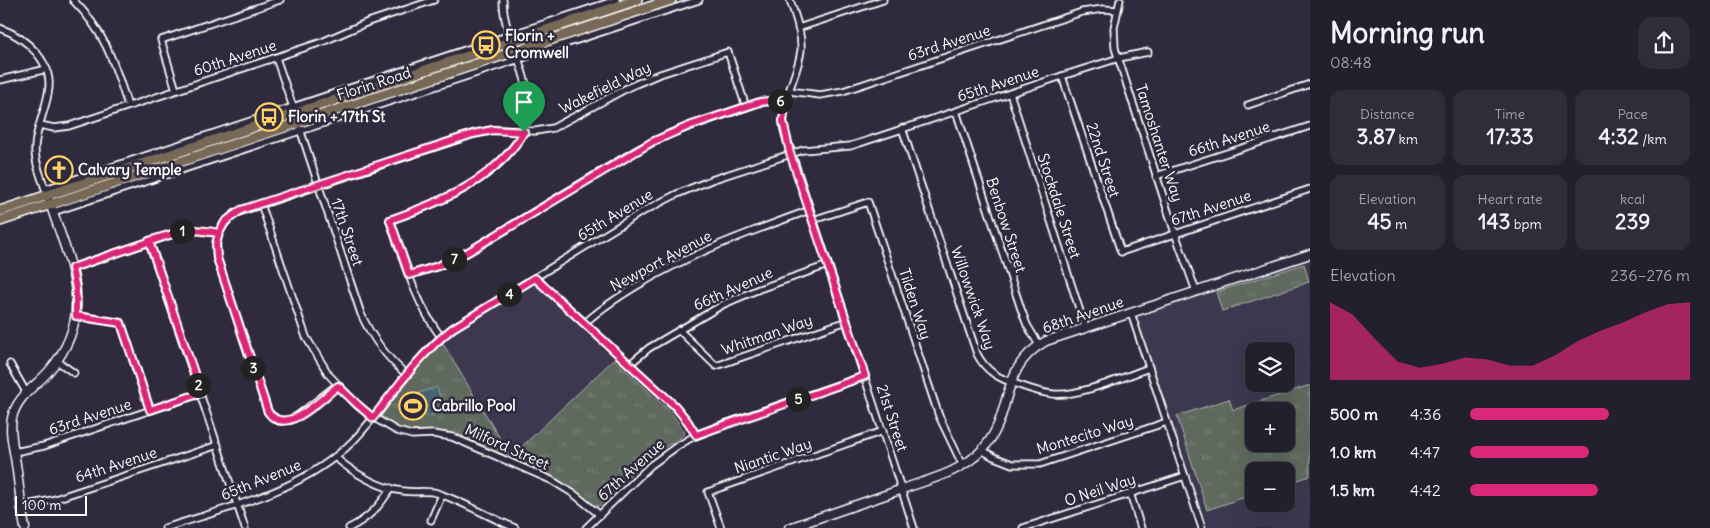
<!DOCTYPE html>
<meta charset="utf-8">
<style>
body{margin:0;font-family:Delius,sans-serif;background:#2f2d3a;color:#f1f3f6;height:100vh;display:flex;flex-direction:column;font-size:19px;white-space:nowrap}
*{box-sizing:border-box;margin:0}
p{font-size:16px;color:#a3a3aa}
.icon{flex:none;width:28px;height:28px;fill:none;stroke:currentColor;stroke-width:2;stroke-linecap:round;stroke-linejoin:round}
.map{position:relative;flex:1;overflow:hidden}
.drawer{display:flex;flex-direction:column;background:#23202e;width:400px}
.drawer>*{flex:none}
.fabs{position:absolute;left:1245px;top:342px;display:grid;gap:10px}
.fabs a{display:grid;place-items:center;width:50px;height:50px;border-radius:10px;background:#23202e;box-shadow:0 5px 20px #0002,0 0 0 1px #403e4a;font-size:25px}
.scale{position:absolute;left:15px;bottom:12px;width:72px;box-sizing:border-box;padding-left:5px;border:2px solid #fff;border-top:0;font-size:14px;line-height:18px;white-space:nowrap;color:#fff;-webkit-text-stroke:4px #2f2a3d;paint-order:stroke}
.pin{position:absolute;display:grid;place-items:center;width:42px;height:42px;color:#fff;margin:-51px -21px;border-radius:50% 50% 50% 0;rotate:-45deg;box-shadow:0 0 5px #0007}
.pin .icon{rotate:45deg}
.km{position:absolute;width:25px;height:25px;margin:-12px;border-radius:50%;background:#222;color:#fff;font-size:14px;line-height:25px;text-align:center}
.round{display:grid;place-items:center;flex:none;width:52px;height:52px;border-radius:15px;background:#2f2d3a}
.headline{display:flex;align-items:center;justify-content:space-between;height:85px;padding:0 20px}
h1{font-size:28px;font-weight:700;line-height:38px}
.metrics{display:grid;grid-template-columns:repeat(3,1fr);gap:8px;height:85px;padding:5px 20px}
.metrics div{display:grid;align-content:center;border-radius:12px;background:#2f2d3a;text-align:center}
.metrics b{font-size:21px;font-weight:700}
.metrics small{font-size:14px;font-weight:400}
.metrics p{font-size:14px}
.chart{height:140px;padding:10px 20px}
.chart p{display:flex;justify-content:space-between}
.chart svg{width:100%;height:90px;margin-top:5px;fill:#db2777;opacity:.7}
ul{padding:0 20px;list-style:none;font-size:16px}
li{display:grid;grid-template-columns:80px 60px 1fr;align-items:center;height:38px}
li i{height:12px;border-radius:6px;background:#db2777}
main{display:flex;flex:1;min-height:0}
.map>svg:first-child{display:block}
.built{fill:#3c394f;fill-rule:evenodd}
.grass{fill:url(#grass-tufts);stroke:#afb4ae;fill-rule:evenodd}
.water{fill:url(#water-ripples);stroke:#92a1a9}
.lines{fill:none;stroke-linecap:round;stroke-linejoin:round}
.street-casing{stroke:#fff;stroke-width:9}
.secondary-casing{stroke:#fff;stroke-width:11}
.primary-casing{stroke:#fff;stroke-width:12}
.street{stroke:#2f2a3d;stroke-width:5.5}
.secondary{stroke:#2f2a3d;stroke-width:8}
.primary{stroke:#776954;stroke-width:9}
.route-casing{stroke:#fff;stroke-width:10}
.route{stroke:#db2777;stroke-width:6}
.labels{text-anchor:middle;stroke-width:5;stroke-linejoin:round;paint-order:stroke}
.poi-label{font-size:15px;font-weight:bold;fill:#fff;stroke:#2f2a3d;text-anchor:start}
.street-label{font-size:15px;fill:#fff;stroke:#2f2a3d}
</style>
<main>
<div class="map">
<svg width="1310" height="528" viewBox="0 0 1310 528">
<defs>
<pattern id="grass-tufts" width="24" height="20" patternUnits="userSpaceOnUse" patternTransform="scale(1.25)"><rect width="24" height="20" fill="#5f695d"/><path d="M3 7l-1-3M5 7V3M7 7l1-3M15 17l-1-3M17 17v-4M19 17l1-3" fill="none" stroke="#778075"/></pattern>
<pattern id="water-ripples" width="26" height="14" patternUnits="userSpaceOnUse" patternTransform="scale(1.25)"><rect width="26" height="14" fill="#496270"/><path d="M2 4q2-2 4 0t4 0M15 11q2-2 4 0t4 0" fill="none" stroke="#647a85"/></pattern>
</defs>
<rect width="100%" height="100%" fill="#2f2a3d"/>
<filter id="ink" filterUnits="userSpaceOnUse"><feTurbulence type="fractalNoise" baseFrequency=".02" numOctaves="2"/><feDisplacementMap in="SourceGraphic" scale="10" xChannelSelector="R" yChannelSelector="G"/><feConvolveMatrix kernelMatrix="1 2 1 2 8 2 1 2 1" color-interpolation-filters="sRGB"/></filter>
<g filter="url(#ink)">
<g class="built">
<path d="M1310 260V528H1205L1137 320 1139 315ZM1254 351H1286V384H1254ZM1254 411H1286V444H1254ZM1254 471H1286V504H1254Z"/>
<path d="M537 284 614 359 511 457 442 342 459 329 528 286Z"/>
</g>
<g class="grass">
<path d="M1304 264 1309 282 1222 311 1216 292Z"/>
<path d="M442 342 511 457 614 359 671 412 685 432C681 441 668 444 660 450 638 466 618 486 599 506H594L579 493 557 479 460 435 435 431H402L383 421 382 415 421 363Z"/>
<path d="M1310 385V476L1286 484V471H1254V494L1207 510 1177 416 1229 399 1233 410ZM1254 411H1286V444H1254Z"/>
</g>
<path class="water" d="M437 387 440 397 434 399 438 412 427 417 419 393Z"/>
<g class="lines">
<g class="street-casing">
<g id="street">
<path d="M73 0C106 33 114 63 128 106"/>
<path d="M790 0C795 16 802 33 801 50 798 77 779 102 784 130L914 528"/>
<path d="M1120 0 1114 28 1115 48 1175 233 1196 291"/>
<path d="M0 28C27 38 55 63 48 94 45 111 36 129 35 147 34 162 42 178 46 192"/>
<path d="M798 28 883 0"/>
<path d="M276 58 294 110"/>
<path d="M1062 76 1121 252 1310 189"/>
<path d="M0 80 47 69"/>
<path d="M176 90 161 40 280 0"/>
<path d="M789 91 820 95 843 91 1082 12 1103 9 1117 10"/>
<path d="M1010 93 1085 327"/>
<path d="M1248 105 1310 84"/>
<path d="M956 111 1021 309 1027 325 1039 345"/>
<path d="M40 125 54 128 69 126 322 42 368 22 434 0"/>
<path d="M902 128 977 354C986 372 1000 379 1019 385 1030 389 1041 393 1053 394 1077 397 1124 377 1149 368"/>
<path d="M300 129 361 314C372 338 386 357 406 374"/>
<path d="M1156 176 1310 126"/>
<path d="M45 189 616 0"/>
<path d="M261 204 306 337 329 375 357 405 373 417 397 431 412 435 433 434 452 437 551 480 574 494 600 515"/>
<path d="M53 212 699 0"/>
<path d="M813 220 868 202 939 416 963 466"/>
<path d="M149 241 245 528"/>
<path d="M72 268 178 232 195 230 219 233"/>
<path d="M409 275 438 266 468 252 635 151 671 133 760 102 786 101"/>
<path d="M535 278 675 406 688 422 696 435"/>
<path d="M1131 313 1202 528"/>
<path d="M76 316 121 323 150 410"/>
<path d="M585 323C600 309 617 298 635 287 693 252 747 233 810 210"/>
<path d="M679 330 716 366 847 321"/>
<path d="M441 337C415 302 404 261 390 220 449 200 542 163 526 85 520 56 503 30 503 0"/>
<path d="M57 361 74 373"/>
<path d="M10 364 26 392"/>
<path d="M630 364 649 348 724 304 759 289 828 265"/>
<path d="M337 385 292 420 279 421 268 412 217 258C214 239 220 224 236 213L473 134 493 130 536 131 553 128 629 87 657 75 728 52 746 107"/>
<path d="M982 450 994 457 1012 464H1040L1167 422"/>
<path d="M14 452 44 446 201 393"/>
<path d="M335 457C352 472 380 489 403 491 415 493 426 490 437 493 464 502 489 517 515 528"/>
<path d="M1130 493 1141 528"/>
<path d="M21 506 52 500 218 445"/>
<path d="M431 520 442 495"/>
<path d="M165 528C230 507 303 491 353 441 388 405 412 359 453 328L640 213 677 194 711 180 803 150 850 146 860 143 1062 76 1119 58 1148 52"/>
<path d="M349 528C368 519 380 506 391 488"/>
<path d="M586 528 651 465 676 447 691 438 719 426 865 376"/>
<path d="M721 528 708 492 883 431"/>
<path d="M1023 528 1185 476"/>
</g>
</g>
<g class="secondary-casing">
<g id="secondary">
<path d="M25 528C21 507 19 485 16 464 14 449 9 433 12 418 17 396 35 387 49 371 99 312 69 263 49 200"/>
<path d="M789 528C824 516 859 504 894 492 925 480 958 475 982 450 1015 415 997 368 1046 341L1310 254"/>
</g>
</g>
<g class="primary-casing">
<g id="primary">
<path d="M0 211 637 0"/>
<path d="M0 221 671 0"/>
</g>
</g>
<use href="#street" class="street"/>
<use href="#secondary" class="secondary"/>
<use href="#primary" class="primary"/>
</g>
</g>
<g class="lines" filter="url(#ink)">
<g class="route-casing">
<path id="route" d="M524 132 493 130 473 134 241 210 225 222 219 233 195 230 178 232 72 268 76 289V316L121 323 150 410 201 393 149 241C174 233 193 227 219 233L216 244 217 258 268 412C286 438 322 398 338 386L358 405 373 418C398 386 421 353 453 328L535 278 675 406 688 422 696 435 865 376 790 153 783 121 786 101H769L760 102 689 126 652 142 468 252 438 266 409 275 390 220C441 202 495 181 524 132"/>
</g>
<use href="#route" class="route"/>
</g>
<defs>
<g id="bus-ring" transform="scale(1.4375)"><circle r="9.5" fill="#2f2a3d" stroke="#ffd166" stroke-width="1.5"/><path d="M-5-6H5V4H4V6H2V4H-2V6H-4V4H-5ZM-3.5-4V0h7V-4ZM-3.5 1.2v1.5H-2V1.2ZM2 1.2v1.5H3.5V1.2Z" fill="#ffd166"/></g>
<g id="church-ring" transform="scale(1.4375)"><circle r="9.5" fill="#2f2a3d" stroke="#ffd166" stroke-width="1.5"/><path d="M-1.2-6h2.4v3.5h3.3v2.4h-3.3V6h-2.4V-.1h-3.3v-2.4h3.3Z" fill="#ffd166"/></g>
<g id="stadium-ring" transform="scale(1.4375)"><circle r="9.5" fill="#2f2a3d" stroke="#ffd166" stroke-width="1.5"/><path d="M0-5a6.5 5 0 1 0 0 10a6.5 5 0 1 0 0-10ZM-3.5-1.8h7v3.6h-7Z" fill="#ffd166"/></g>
</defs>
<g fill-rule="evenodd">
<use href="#bus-ring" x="486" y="45"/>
<use href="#bus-ring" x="269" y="117"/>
<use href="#church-ring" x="59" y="170"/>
<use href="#stadium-ring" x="413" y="406"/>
</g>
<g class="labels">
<g class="poi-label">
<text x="505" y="41">Florin +<tspan x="505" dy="17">Cromwell</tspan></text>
<text x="288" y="122">Florin + 17th St</text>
<text x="78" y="175">Calvary Temple</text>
<text x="432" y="411">Cabrillo Pool</text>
</g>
<g class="street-label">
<text transform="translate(949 43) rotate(-18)" y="5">63rd Avenue</text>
<text transform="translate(235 58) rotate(-18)" y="5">60th Avenue</text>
<text transform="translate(374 84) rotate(-18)" y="5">Florin Road</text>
<text transform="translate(998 84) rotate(-18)" y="5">65th Avenue</text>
<text transform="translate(605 88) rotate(-26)" y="5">Wakefield Way</text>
<text transform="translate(1229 139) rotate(-18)" y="5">66th Avenue</text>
<text transform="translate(1159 143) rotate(72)" y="5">Tamoshanter Way</text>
<text transform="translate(1103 160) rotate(72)" y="5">22nd Street</text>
<text transform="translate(1059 206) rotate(72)" y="5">Stockdale Street</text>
<text transform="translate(1211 208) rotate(-18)" y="5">67th Avenue</text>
<text transform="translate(615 215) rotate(-31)" y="5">65th Avenue</text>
<text transform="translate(1006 225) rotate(72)" y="5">Benbow Street</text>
<text transform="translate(347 232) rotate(71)" y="5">17th Street</text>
<text transform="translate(661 261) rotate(-28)" y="5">Newport Avenue</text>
<text transform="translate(733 289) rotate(-24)" y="5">66th Avenue</text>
<text transform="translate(973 298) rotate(71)" y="5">Willowwick Way</text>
<text transform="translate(915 304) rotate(72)" y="5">Tilden Way</text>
<text transform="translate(1083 315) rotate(-19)" y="5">68th Avenue</text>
<text transform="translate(767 335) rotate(-19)" y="5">Whitman Way</text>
<text transform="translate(90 417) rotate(-18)" y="5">63rd Avenue</text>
<text transform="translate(892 418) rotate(72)" y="5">21st Street</text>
<text transform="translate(1085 435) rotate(-17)" y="5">Montecito Way</text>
<text transform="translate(507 447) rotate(24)" y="5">Milford Street</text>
<text transform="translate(773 456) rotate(-19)" y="5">Niantic Way</text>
<text transform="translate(116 465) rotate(-18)" y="5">64th Avenue</text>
<text transform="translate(631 470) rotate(-42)" y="5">67th Avenue</text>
<text transform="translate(261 480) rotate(-22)" y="5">65th Avenue</text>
<text transform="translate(1100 490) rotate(-18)" y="5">O Neil Way</text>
</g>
</g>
</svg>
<div class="fabs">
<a><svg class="icon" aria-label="layers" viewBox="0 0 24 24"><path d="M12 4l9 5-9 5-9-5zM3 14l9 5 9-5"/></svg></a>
<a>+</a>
<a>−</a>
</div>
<div class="scale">100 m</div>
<div class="pin" style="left:524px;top:132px;background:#1e9e55"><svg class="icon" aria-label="arrive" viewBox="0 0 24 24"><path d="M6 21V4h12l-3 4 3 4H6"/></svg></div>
<b class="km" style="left:182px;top:231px">1</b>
<b class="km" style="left:198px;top:385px">2</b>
<b class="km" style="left:253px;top:368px">3</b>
<b class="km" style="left:509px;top:294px">4</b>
<b class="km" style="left:798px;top:399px">5</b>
<b class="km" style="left:780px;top:101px">6</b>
<b class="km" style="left:454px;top:259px">7</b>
</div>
<section class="drawer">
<div class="headline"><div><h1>Morning run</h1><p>08:48</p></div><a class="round"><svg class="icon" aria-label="share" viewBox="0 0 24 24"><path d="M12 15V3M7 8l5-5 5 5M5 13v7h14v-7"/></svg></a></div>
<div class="metrics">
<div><p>Distance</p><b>3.87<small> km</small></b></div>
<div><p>Time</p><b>17:33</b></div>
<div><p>Pace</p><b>4:32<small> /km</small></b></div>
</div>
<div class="metrics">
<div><p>Elevation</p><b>45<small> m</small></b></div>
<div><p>Heart rate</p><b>143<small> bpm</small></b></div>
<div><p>kcal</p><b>239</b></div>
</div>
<div class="chart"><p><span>Elevation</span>236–276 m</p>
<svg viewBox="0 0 160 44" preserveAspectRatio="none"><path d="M0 44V6L10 12L20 24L30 35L40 38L50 36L60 33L70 34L80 37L90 37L100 32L110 25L120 20L130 16L140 11L150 7L160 6V44z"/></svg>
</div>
<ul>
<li><b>500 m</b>4:36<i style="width:63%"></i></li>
<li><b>1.0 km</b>4:47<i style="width:54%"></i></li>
<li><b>1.5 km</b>4:42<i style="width:58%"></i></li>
</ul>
</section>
</main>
